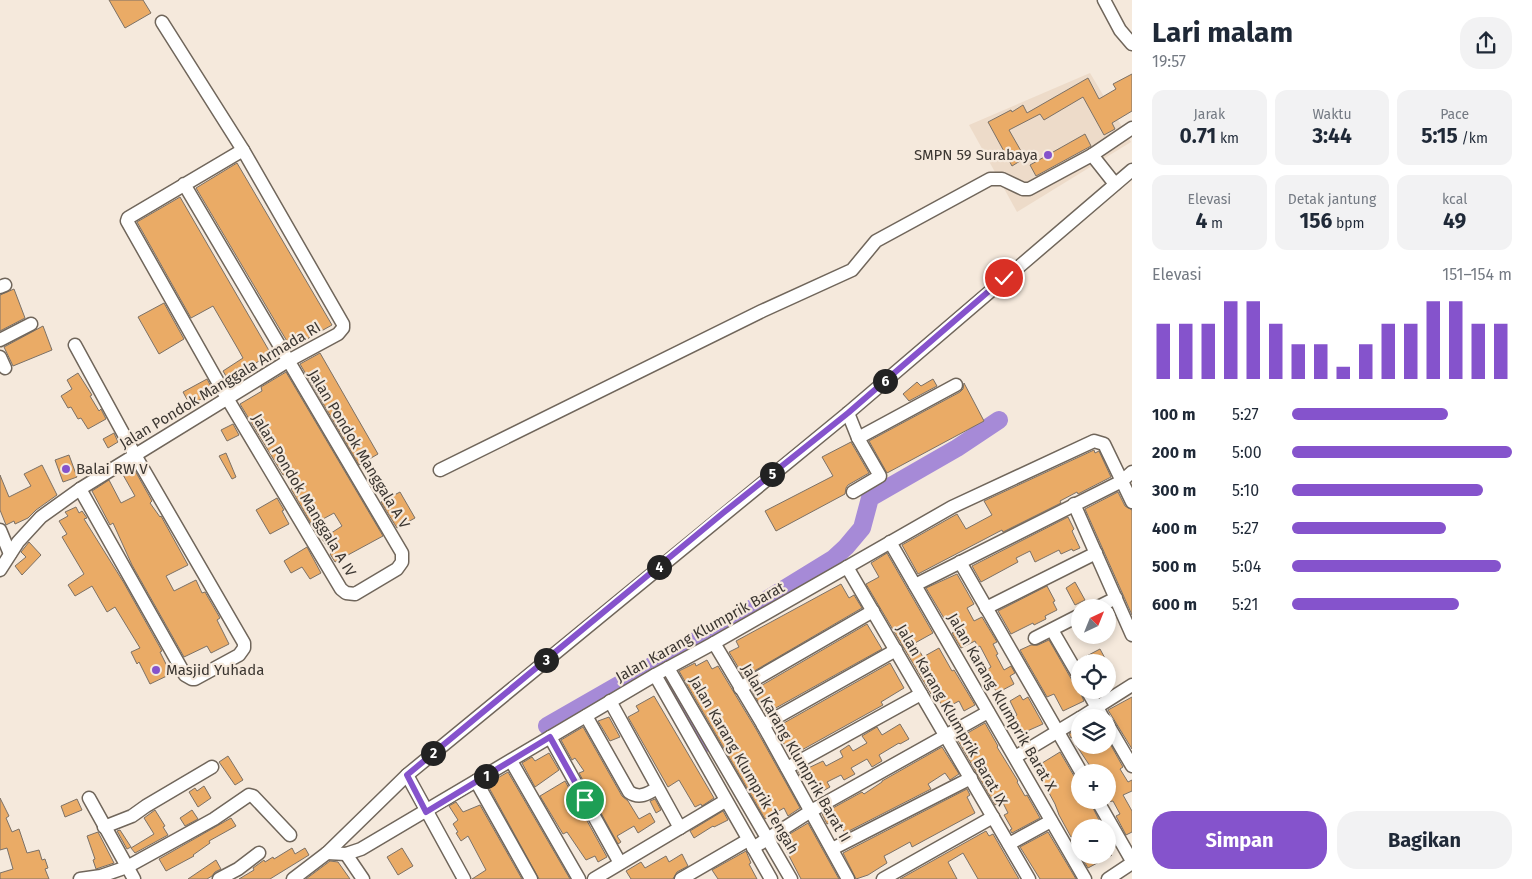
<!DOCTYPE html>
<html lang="id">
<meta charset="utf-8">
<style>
body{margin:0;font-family:"Fira Sans",sans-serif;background:#f2f2f3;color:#1f2937;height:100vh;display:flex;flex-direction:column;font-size:19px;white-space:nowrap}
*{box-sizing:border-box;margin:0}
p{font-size:16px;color:#747a83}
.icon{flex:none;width:28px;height:28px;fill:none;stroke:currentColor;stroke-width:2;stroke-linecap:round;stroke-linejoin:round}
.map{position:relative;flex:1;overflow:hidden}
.side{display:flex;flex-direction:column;background:#fff;width:400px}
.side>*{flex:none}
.needle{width:32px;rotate:43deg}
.tools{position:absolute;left:1071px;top:599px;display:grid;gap:10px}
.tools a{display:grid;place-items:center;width:45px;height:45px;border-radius:50%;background:#fff;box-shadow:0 2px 8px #0003;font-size:25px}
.pin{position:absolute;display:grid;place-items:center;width:42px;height:42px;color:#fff;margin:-21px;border:2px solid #fff;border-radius:50%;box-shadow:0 1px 5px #0007}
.km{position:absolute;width:25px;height:25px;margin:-12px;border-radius:50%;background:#222;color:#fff;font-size:14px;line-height:25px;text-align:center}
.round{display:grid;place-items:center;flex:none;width:52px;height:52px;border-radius:20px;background:#f2f2f3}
.overview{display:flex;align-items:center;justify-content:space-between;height:85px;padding:0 20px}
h1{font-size:28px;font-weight:700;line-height:38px}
.metrics{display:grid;grid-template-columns:repeat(3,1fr);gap:8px;height:85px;padding:5px 20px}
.metrics div{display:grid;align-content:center;border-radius:12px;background:#f2f2f3;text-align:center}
.metrics b{font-size:21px;font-weight:700}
.metrics small{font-size:14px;font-weight:400}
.metrics p{font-size:14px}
.chart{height:140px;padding:10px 20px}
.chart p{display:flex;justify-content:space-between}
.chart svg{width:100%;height:90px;margin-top:5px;stroke:#8553cc;stroke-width:6}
.cta{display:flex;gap:10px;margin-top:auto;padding:10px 20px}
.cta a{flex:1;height:58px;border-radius:20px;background:#8553cc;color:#fff;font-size:20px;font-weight:700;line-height:58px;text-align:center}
.cta a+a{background:#f2f2f3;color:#1f2937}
ul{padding:0 20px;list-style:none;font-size:16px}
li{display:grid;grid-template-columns:80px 60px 1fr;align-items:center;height:38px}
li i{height:12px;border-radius:6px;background:#8553cc}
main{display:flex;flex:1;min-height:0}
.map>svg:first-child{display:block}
.built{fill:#eddbc9}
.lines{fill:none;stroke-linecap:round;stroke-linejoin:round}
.river{stroke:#a68ad7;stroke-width:18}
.building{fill:#eaab66;stroke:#7c7166}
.minor-casing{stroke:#70665b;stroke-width:15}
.minor{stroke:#fff;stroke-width:12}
.route-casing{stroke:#fff;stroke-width:10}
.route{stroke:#8553cc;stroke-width:6}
.poi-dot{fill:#8553cc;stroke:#f5e9dc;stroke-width:2}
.labels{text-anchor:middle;stroke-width:4.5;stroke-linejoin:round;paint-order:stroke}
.poi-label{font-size:15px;fill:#3b3631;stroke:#f5e9dc;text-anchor:start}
.street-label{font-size:15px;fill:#3b3631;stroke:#f5e9dc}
</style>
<main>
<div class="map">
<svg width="1132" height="879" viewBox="0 0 1132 879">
<rect width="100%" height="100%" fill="#f5e9dc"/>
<path class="built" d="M1090 73 1131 142 1017 212 969 125Z"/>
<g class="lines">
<g class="river">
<path d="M658 664 705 743"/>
<path d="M547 726 758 605 833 559 846 547 862 528 870 498 957 448 999 420"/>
</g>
</g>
<g class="building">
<path d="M109 0H143L151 13 125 28Z"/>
<path d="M1132 74V111L1112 123 1115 129 1104 135 1083 97 1044 120 1040 114 1009 130 1025 158 1012 166 988 122 1011 110 1012 112 1023 105 1027 113 1088 78 1099 99 1116 89 1113 84Z"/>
<path d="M1085 134 1091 146 1036 176 1030 165Z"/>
<path d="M237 163 332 325 291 348 196 188Z"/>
<path d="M180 197 271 354 244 370 246 373 230 383 223 371 243 358 238 349 213 306 191 318 137 222Z"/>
<path d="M14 289 25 318 0 331V295Z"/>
<path d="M164 303 184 339 159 354 138 317Z"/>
<path d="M43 326 52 350 13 366 4 347Z"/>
<path d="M320 353 378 454 359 465 300 364Z"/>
<path d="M286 372 383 536 335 562 330 554 332 553 322 539 342 526 334 513 312 525 291 489 294 487 286 474 283 475 240 404 262 391 261 387Z"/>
<path d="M78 373 92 395 90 396 99 411 101 409 106 419 88 429 81 418 78 419 71 407 68 408 61 396 72 389 67 380Z"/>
<path d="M207 379 214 392 190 405 183 392Z"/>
<path d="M933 379 937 386 909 401 903 394 917 382 921 386Z"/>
<path d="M964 383 984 421 887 473 869 441 960 392 963 389Z"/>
<path d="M233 424 239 435 227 441 221 430Z"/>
<path d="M114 433 118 442 108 448 103 439Z"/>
<path d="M851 442 869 473 848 485 846 488 845 494 776 531 765 511 833 476 822 457Z"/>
<path d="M1094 450 1095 453 1099 451 1111 477 1078 494 1077 492 1060 501 1061 503 1003 532 1002 530 918 574 902 545 957 514 966 529 992 515 984 501Z"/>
<path d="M226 453 236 477 232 479 219 456Z"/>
<path d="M69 455 77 477 63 482 55 460Z"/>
<path d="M42 465 57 495 36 510 28 518 15 524 14 521 6 525 0 510V475L9 497 31 486 24 474Z"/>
<path d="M133 467 152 501 150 503 160 517 161 516 188 565 166 576 174 591 196 580 202 593 205 592 220 618 217 620 229 644 211 653 207 646 184 657 132 565 113 523 110 525 92 491 109 480 121 503 135 496 122 473Z"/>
<path d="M400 492 415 518 397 528 381 502Z"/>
<path d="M1118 492 1125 506 1132 510V615L1085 509Z"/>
<path d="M277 498 284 510 282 511 289 524 270 534 256 510Z"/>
<path d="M76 507 79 513 82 511 87 518 84 519 124 583 162 651 160 652 171 674 150 684 139 662 137 664 131 652 140 648 115 607 107 612 92 586 75 596 68 585 84 574 62 537 67 534 59 521 68 516 65 512Z"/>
<path d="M1068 517 1074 529 1072 531 1080 548 1073 551 1072 549 1061 554 1059 550 1035 562 1030 551 1016 558 1018 562 981 582 972 566Z"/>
<path d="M29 542 41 555 22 575 15 566 26 557 21 552Z"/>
<path d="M307 547 321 573 310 579 302 567 291 573 284 561Z"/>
<path d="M887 553 933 633 915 643 923 657 939 648 952 671 954 670 975 705 964 711 959 701 944 709 934 692 931 694 866 584 879 577 871 563Z"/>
<path d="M957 574 974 604 967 608 974 621 982 617 997 642 993 644 998 654 996 655 1004 670 1011 666 1015 673 1010 676 1014 684 997 693 985 671 991 667 980 646 978 647 975 641 961 648 952 633 960 629 953 616 945 620 926 588Z"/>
<path d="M1075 582 1085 600 1075 605 1066 588Z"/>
<path d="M841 584 849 598 854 595 862 608 744 677 729 652 739 647 736 641Z"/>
<path d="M1047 586 1055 601 1053 602 1057 610 1045 616 1046 619 1034 625 1033 623 1011 634 998 611Z"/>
<path d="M867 624 882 649 774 709 767 698 759 703 752 691Z"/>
<path d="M1049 640 1073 682 1080 686 1079 690 1084 701 1063 711 1054 694 1047 697 1020 650 1031 645H1038Z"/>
<path d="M1100 649 1107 662H1080L1079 660Z"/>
<path d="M707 660 712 669 718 666 756 729 800 808 788 816 784 808 765 819 679 671 695 663 696 666Z"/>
<path d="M890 663 904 688 881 702 883 705 791 756 775 728Z"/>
<path d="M1020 695 1023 700 1028 697 1043 724 1016 736 1007 720 1017 715 1010 701Z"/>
<path d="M654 696 714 798 702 806 701 804 695 807 679 780 668 787 628 717 639 711 636 706Z"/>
<path d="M1132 697V749L1108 710Z"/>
<path d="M609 717 620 737 610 741 598 721Z"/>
<path d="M985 723 998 746 997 747 1018 781 1017 782 1025 796 1027 795 1040 818 1012 833 1010 830 1012 829 1004 815 1008 813 1002 801 995 805 957 739Z"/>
<path d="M900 724 909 739 900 744 899 743 879 755 882 761 872 767 867 759 851 768 855 774 844 780 841 775 827 782 830 787 816 795 806 777 802 779 798 771 801 769 802 771 823 761 826 766 843 757 840 751 849 745 853 751 867 743 862 736 877 727 882 735Z"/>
<path d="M583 727 622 796 628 801 639 819 650 813 655 822 638 833 634 826 617 836 621 842 618 844 579 773 584 771 575 758 572 760 561 740Z"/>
<path d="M1080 727V734L1071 738 1069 734Z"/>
<path d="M1108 740 1123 767 1120 769 1128 782 1132 780V791L1123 795 1132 811V832L1126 835 1116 816 1120 814 1113 801 1108 802V795L1111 793 1108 787V772H1094L1076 745H1108Z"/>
<path d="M942 747 959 774 950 780 945 773 928 784 931 789 845 833 836 819 827 824 822 814 862 792 864 794 882 782V781Z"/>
<path d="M1060 752 1074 776 1080 781V800H1089L1103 828H1080V846L1074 836 1071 837 1059 815 1055 804 1041 778 1040 779 1034 768Z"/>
<path d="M549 753 559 770 535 787 522 763 532 757 535 761Z"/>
<path d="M228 756 243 780 235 785 219 762Z"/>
<path d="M508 772 570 879H539L487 784Z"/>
<path d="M565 781 607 857 598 862 595 856 586 860 567 832 563 834 540 796Z"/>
<path d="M204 786 211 798 198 807 189 792 195 788 197 791Z"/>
<path d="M967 789 970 795 967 797 975 813 912 847 910 842 890 853 884 856 887 863 868 875 856 879 843 853Z"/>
<path d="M0 798 9 816 6 818 12 832 19 829 27 853 39 850 42 860 45 859 48 868 45 869 49 879H0V873L13 869 7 848 0 850Z"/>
<path d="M77 799 82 810 65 817 61 806Z"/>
<path d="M655 799 661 810 656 813 650 801Z"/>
<path d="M456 802 463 812 480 805 522 879H472L486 870 468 836 461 841 456 833 458 832 453 824 458 820 449 806Z"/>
<path d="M155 810 165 826 163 827 168 835 135 853 131 848 154 834 144 818Z"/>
<path d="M192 810 198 819 185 826 180 818Z"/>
<path d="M723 811 728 820 714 827 713 826 694 838 690 831Z"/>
<path d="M231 818 236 826 209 841 210 843 193 855 194 856 166 871 159 859Z"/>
<path d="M808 823 839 879H801L786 850 789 848 783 838Z"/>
<path d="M120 830 131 847 127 849 117 831Z"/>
<path d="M986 831 989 836 993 834 1019 879H978L963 853 948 862 957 879H900Z"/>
<path d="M98 832 114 863 96 869 93 860 95 859 87 836Z"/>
<path d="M1048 832 1076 879H1040L1020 847Z"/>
<path d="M292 848 295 854 305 848 309 855 270 879H239L254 870 253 868 264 860 265 862 273 857 274 859Z"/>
<path d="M402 848 413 866 398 875 387 857Z"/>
<path d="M746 851 751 863 749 864 757 879H718L712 870Z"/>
<path d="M682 854 688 866 677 872 673 879H631L626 871 641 862 645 868 666 856 669 862Z"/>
<path d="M1080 855H1112L1088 868Z"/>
<path d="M216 860 221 869 215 872 212 876 207 879H188Z"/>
<path d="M330 861 338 862 350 879H306Z"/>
</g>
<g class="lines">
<g class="minor-casing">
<g id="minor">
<path d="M1104 0 1120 30 1132 44"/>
<path d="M162 22 243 150"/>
<path d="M1092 155 1132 128"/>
<path d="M0 287 5 285"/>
<path d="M0 340 31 324"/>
<path d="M75 345 135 455 244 643V648L239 655 195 679H192L185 675 80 489"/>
<path d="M0 357 5 368"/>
<path d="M848 413 858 438 880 476 853 492"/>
<path d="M858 438 956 385"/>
<path d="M440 470 762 311 852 270 876 241 990 179H1002L1023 189H1029L1092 155 1115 184"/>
<path d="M1074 504 1132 635"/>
<path d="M0 530 10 554"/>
<path d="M890 542 1085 879"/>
<path d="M960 562 1081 772"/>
<path d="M847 567 1029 879"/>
<path d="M0 570 18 542 41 517 80 489 288 361 338 334 343 328V324L243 150 128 218 127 221 227 398 341 589 346 593 355 594 397 569 402 562V553L184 184"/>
<path d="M915 585 1122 481 1132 472"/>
<path d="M986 608 1096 553"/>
<path d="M1096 608 1116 598"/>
<path d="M1052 630 1080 678"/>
<path d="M1035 638 1080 615"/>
<path d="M714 643 763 725 848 879"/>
<path d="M668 668 791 879"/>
<path d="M655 675 771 879"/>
<path d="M740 688 873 611"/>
<path d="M1087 690 1103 718"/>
<path d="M610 701 680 828"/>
<path d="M586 716 629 792C639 799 648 794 657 788"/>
<path d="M1080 718 1132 685"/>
<path d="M763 725 896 650"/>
<path d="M1108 725 1132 766"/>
<path d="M550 737 620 863"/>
<path d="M1015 757 1080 718"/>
<path d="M511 761 579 879"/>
<path d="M787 768 921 694"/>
<path d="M407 775 464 879"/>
<path d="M476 781 531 879"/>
<path d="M89 798 134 879"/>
<path d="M1097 800 1132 861"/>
<path d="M104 827 132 816 146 806 212 767"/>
<path d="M1009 844 1051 821"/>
<path d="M753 848 811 811 988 712"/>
<path d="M832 849 971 778"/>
<path d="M327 853 346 854 361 849 655 675 714 643 952 507 1094 441 1104 444 1132 502"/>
<path d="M346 854 363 879"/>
<path d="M80 879 101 876 127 867 214 819 249 795 253 796 290 835"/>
<path d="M219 879 238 869 259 853"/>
<path d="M293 879 327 853 407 775 848 413 1132 170"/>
<path d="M594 879 725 801"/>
<path d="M681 879 748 840"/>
<path d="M883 879 993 817"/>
<path d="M1108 879 1132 863"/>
</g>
</g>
<use href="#minor" class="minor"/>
</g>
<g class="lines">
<g class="route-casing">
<path id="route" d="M585 800 550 737 426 812 407 775 723 513 848 413 1004 278"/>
</g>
<use href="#route" class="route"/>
</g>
<g class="poi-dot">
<circle cx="1048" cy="155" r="5"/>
<circle cx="66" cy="469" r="5"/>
<circle cx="156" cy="670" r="5"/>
</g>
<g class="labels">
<g class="poi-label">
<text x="1038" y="160" text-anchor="end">SMPN 59 Surabaya</text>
<text x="76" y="474">Balai RW V</text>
<text x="166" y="675">Masjid Yuhada</text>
</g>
<g class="street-label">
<text transform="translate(220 385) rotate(-31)" y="5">Jalan Pondok Manggala Armada RI</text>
<text transform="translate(359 449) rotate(59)" y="5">Jalan Pondok Manggala A V</text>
<text transform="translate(304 495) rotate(59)" y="5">Jalan Pondok Manggala A IV</text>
<text transform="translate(700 632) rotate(-29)" y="5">Jalan Karang Klumprik Barat</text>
<text transform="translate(1002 702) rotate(60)" y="5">Jalan Karang Klumprik Barat X</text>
<text transform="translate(952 715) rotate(60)" y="5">Jalan Karang Klumprik Barat IX</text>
<text transform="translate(796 753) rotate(60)" y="5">Jalan Karang Klumprik Barat II</text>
<text transform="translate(744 765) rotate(60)" y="5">Jalan Karang Klumprik Tengah</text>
</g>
</g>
</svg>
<div class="tools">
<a><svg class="needle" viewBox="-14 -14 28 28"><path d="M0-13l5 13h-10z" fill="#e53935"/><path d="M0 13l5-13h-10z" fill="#747a83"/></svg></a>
<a><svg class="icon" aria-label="locate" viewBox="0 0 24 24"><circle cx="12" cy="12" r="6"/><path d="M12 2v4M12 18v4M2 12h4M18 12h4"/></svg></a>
<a><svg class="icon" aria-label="layers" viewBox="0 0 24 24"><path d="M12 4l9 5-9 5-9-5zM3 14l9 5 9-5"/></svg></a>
<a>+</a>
<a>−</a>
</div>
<div class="pin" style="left:585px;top:800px;background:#1e9e55"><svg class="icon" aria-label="arrive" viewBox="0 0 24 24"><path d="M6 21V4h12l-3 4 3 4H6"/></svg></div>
<div class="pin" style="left:1004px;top:278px;background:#d93025"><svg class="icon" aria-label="check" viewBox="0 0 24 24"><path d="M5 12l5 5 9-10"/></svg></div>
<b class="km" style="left:486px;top:776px">1</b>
<b class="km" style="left:433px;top:753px">2</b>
<b class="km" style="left:546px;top:660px">3</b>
<b class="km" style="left:659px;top:567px">4</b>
<b class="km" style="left:772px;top:474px">5</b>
<b class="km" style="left:885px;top:381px">6</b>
</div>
<section class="side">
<div class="overview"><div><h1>Lari malam</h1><p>19:57</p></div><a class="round"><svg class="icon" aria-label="share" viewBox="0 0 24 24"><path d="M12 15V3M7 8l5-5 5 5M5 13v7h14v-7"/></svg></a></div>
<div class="metrics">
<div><p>Jarak</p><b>0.71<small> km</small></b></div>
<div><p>Waktu</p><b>3:44</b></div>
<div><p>Pace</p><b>5:15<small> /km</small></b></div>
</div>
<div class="metrics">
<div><p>Elevasi</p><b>4<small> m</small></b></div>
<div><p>Detak jantung</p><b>156<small> bpm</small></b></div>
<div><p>kcal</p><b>49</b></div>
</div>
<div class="chart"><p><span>Elevasi</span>151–154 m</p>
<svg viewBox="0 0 160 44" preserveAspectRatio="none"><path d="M5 44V17M15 44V17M25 44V17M35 44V6M45 44V6M55 44V17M65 44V27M75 44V27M85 44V38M95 44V27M105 44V17M115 44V17M125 44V6M135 44V6M145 44V17M155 44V17"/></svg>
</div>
<ul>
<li><b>100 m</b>5:27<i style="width:71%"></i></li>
<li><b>200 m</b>5:00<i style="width:100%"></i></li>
<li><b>300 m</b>5:10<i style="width:87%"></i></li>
<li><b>400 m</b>5:27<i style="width:70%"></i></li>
<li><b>500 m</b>5:04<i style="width:95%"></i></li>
<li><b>600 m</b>5:21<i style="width:76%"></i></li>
</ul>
<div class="cta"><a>Simpan</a><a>Bagikan</a></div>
</section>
</main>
